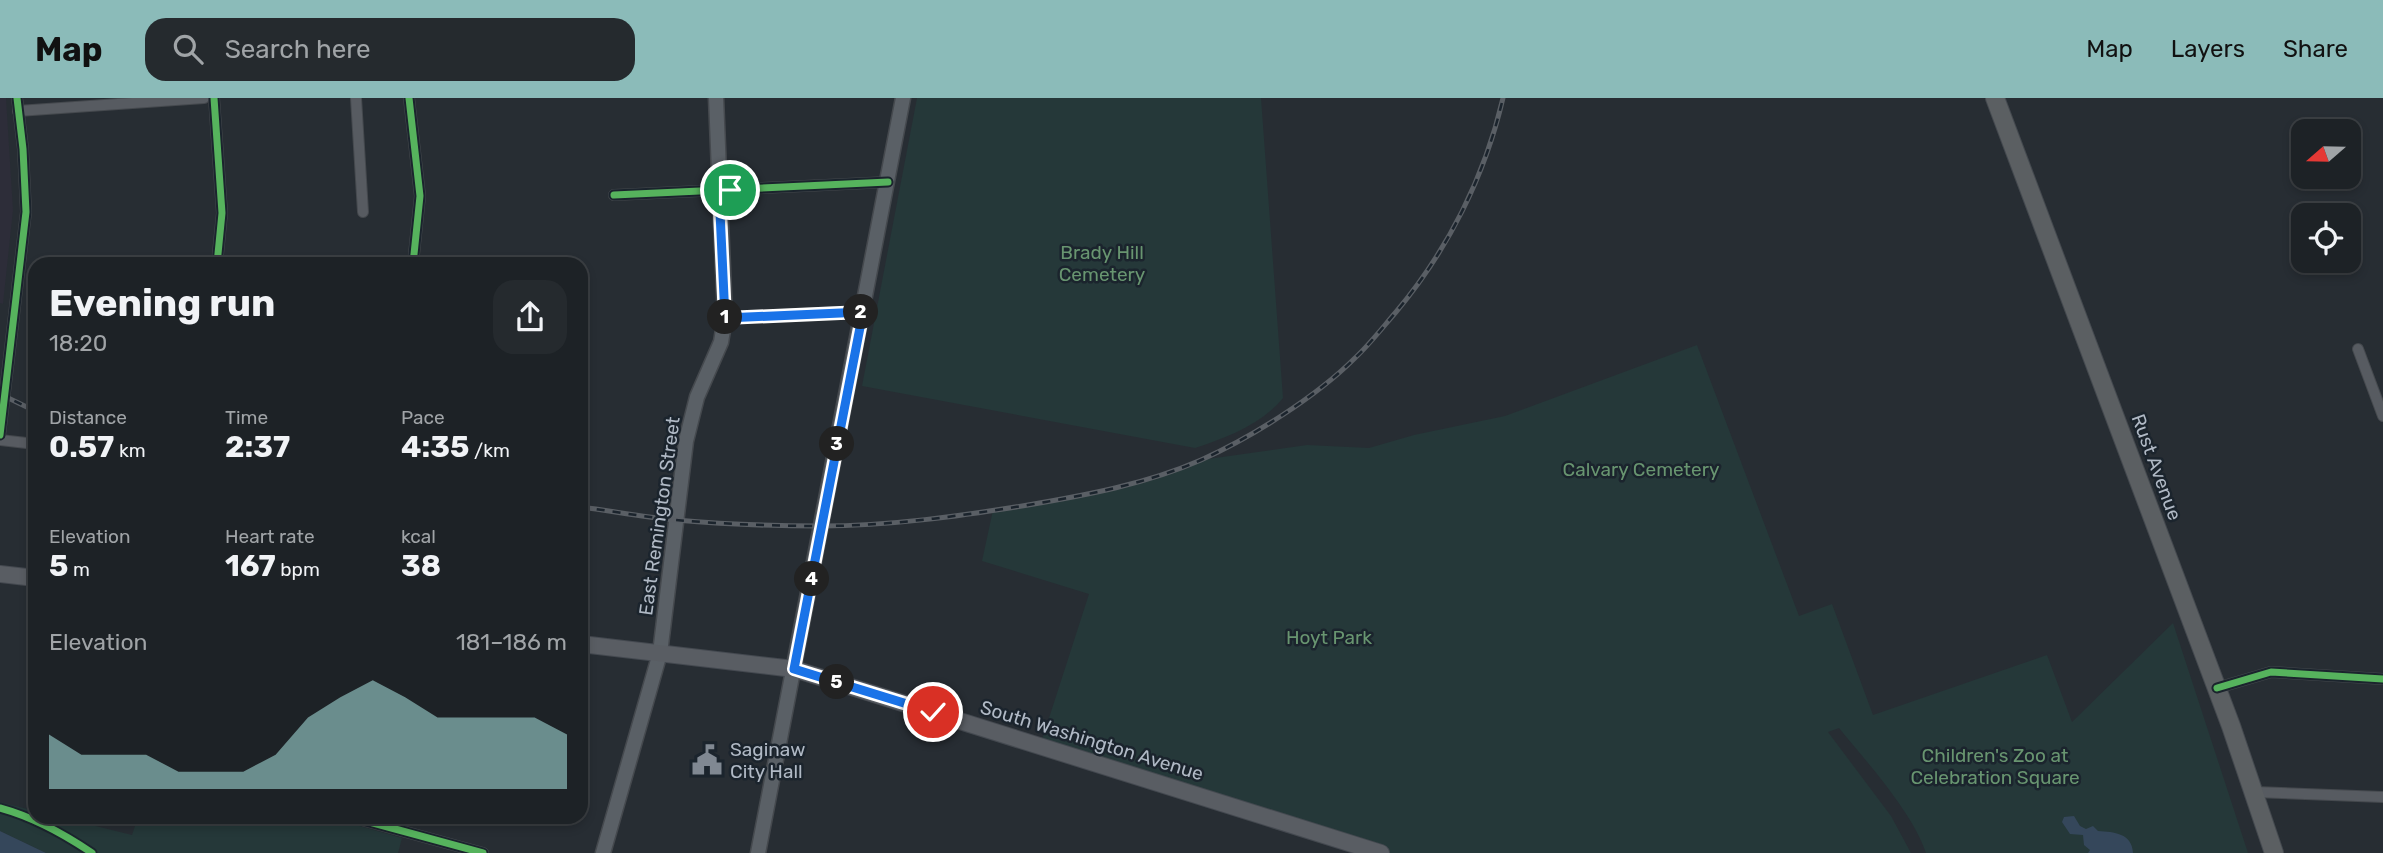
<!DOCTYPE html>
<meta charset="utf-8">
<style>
body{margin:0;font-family:Rubik,sans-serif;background:#252a2e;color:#f1f3f6;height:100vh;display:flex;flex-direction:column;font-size:26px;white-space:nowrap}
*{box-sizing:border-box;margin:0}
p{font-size:23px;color:#a0a4a7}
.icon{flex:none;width:38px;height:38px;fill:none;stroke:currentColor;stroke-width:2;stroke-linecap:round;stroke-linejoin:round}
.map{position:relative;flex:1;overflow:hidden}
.details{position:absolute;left:28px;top:159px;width:560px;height:567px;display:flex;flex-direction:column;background:#1d2226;border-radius:21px;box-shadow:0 4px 10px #0003,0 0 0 2px #3b3f43}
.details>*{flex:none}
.needle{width:46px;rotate:250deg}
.controls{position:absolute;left:2291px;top:21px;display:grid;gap:14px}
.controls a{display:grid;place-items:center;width:70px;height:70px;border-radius:14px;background:#1d2226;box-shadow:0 4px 10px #0003,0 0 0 2px #3b3f43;font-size:35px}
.pin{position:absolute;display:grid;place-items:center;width:60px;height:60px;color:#fff;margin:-30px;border:4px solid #fff;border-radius:50%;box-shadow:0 2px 7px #0007}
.km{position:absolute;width:35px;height:35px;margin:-18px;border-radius:50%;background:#222;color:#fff;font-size:19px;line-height:35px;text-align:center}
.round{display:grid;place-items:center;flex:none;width:74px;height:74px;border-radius:21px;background:#252a2e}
.overview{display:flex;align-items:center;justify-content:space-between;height:119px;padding:0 21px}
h1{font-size:38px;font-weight:700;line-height:52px}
.stats{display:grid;grid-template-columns:repeat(3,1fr);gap:10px;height:119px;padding:7px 21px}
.stats div{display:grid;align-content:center}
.stats b{font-size:30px;font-weight:700}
.stats small{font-size:19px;font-weight:400}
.stats p{font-size:19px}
.chart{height:196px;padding:14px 21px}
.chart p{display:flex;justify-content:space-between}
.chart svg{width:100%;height:126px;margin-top:7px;fill:#8bbbb9;opacity:.7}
header{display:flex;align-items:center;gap:42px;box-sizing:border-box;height:98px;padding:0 35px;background:#8bbbb9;color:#111}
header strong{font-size:33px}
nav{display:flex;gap:38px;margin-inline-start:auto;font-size:24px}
.search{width:490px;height:63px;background:#252a2e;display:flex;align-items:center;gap:18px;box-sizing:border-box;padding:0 24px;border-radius:21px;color:#a0a4a7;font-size:26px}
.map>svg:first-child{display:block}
.medical{fill:#2d2d39}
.green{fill:#253839}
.water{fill:#35475b}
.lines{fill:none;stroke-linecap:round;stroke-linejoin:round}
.street-casing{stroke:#45494e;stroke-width:12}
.secondary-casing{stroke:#45494e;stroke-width:17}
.primary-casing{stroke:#444950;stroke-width:18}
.highway-casing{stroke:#44494f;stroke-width:20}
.street{stroke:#575b61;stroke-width:10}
.secondary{stroke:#5a6066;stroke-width:14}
.primary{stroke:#595d63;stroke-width:16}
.highway{stroke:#5b5f62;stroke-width:18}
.rail-casing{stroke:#5a5f65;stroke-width:5}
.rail{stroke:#1b242d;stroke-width:2.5;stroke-dasharray:8;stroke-linecap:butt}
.cycleway-casing{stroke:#1b242d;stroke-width:11}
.cycleway{stroke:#56b35d;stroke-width:7}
.route-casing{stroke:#fff;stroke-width:14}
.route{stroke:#1a73e8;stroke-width:9}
.labels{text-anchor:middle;stroke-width:5;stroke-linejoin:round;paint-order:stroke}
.park-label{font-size:19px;fill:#689570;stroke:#1b242d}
.street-label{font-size:19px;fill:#b0b9c5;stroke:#1b242d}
.poi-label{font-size:19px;fill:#b0b9c5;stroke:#1b242d;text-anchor:start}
</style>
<header>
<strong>Map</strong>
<div class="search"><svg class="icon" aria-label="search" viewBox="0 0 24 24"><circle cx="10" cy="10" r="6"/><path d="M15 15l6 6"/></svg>Search here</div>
<nav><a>Map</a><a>Layers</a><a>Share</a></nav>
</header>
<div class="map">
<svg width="2383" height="755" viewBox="0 0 2383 755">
<rect width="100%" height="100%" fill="#272d33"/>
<path class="medical" d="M0 0H6L13 112 3 206 0 205Z"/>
<g class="green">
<path d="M917 0H1261L1283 300C1262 326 1226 340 1195 350L862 288Z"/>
<path d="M1697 247 1799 518 1832 506 1873 617 2047 557 2072 624 2173 525 2248 755H1926C1913 715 1866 663 1839 630L1828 634 1891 718 1911 755H1381L1040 648 1089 496 982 463 993 412 1095 396 1152 380 1201 362 1307 347 1369 350 1414 337 1505 318Z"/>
<path d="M0 704 35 713V719H59L132 737 138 719H328L402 740 398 755H46L0 733Z"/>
</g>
<g class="water">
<path d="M2074 718 2080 728 2086 731 2093 728 2098 733C2114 734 2132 735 2133 755H2088L2090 752 2084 747 2083 737 2070 736 2062 724 2064 719Z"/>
<path d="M0 733 46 755H0Z"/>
</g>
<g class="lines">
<g class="street-casing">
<g id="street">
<path d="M214 0 222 115 217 166"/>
<path d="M356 0 363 114"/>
<path d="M409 0 420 98 413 166"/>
<path d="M18 13 204 0"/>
<path d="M614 97 888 84"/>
<path d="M725 220 863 213"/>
<path d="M2358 251 2383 318"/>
<path d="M0 337 26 114 23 51 17 0"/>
<path d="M0 342 35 346"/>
<path d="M2217 590 2271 574 2383 581"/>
<path d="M2255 694 2383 699"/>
<path d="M351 719 483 755"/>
</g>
</g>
<g class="secondary-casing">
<g id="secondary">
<path d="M603 755 660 555 686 343 697 299 721 244 725 220 716 0"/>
<path d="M758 755 903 0"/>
</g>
</g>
<g class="primary-casing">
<g id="primary">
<path d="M0 476 35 480"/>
<path d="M581 546 794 571 1381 755"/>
</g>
</g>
<g class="highway-casing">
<path id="highway" d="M1995 0 2231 628 2274 755"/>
</g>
<use href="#street" class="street"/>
<use href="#secondary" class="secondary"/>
<use href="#primary" class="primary"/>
<use href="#highway" class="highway"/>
<g class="rail-casing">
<g id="rail">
<path d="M0 296 35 313"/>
<path d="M581 409C612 413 644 419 676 422 722 426 775 428 821 428 890 428 960 418 1028 407 1087 397 1146 386 1201 362 1252 339 1316 299 1355 260 1370 246 1383 229 1396 214 1448 152 1485 78 1503 0"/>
</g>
</g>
<use href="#rail" class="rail"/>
<g class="cycleway-casing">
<g id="cycleway">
<path d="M214 0 222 115 217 166"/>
<path d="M409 0 420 98 413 166"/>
<path d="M614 97 888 84"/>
<path d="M0 337 26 114 23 51 17 0"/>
<path d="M2217 590 2271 574 2383 581"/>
<path d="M0 710C33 719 64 736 92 755"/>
<path d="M351 719 483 755"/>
</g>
</g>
<use href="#cycleway" class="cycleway"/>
</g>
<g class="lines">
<g class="route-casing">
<path id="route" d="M730 92 719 93 725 220 863 214 794 571 933 614"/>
</g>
<use href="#route" class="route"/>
</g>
<defs>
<g id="civic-bare" transform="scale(2.415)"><path d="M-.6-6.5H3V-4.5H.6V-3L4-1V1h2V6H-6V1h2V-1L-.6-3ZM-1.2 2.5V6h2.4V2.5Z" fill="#808892" stroke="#1b242d" stroke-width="2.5" paint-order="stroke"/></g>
</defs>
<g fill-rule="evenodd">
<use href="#civic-bare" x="707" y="662"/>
</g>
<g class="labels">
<g class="park-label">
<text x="1102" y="161">Brady Hill<tspan x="1102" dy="22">Cemetery</tspan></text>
<text x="1641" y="378">Calvary Cemetery</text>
<text x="1329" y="546">Hoyt Park</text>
<text x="1995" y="664">Children's Zoo at<tspan x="1995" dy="22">Celebration Square</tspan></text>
</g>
<g class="street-label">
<text transform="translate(2157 369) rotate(70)" y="7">Rust Avenue</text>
<text transform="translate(659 418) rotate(-82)" y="7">East Remington Street</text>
<text transform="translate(1092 642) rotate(17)" y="7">South Washington Avenue</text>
</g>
<g class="poi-label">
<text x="730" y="658">Saginaw<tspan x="730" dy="22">City Hall</tspan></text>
</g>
</g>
</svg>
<div class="controls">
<a><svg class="needle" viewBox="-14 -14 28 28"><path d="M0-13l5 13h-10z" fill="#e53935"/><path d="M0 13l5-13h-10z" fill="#a0a4a7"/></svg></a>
<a><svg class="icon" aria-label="locate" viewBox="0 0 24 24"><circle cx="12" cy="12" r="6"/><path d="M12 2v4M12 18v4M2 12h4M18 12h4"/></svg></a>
</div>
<div class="pin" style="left:730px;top:92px;background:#1e9e55"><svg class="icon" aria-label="arrive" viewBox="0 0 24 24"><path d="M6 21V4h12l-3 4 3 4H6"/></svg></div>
<div class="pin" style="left:933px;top:614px;background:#d93025"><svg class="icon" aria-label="check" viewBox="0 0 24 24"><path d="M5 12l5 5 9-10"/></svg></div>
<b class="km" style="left:725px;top:219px">1</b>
<b class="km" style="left:861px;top:214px">2</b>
<b class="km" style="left:837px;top:346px">3</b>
<b class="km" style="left:812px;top:481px">4</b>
<b class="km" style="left:837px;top:584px">5</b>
<section class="details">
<div class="overview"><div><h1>Evening run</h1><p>18:20</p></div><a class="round"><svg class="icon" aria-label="share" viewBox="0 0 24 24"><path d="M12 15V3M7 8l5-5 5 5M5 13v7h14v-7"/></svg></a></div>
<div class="stats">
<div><p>Distance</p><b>0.57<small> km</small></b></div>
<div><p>Time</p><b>2:37</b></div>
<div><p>Pace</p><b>4:35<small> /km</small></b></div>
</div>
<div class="stats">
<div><p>Elevation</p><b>5<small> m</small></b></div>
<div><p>Heart rate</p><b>167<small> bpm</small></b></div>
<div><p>kcal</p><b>38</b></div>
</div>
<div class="chart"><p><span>Elevation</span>181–186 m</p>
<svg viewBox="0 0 160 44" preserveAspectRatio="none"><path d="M0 44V25L10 32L20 32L30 32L40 38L50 38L60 38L70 32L80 19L90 12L100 6L110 12L120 19L130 19L140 19L150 19L160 25V44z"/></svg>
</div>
</section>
</div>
